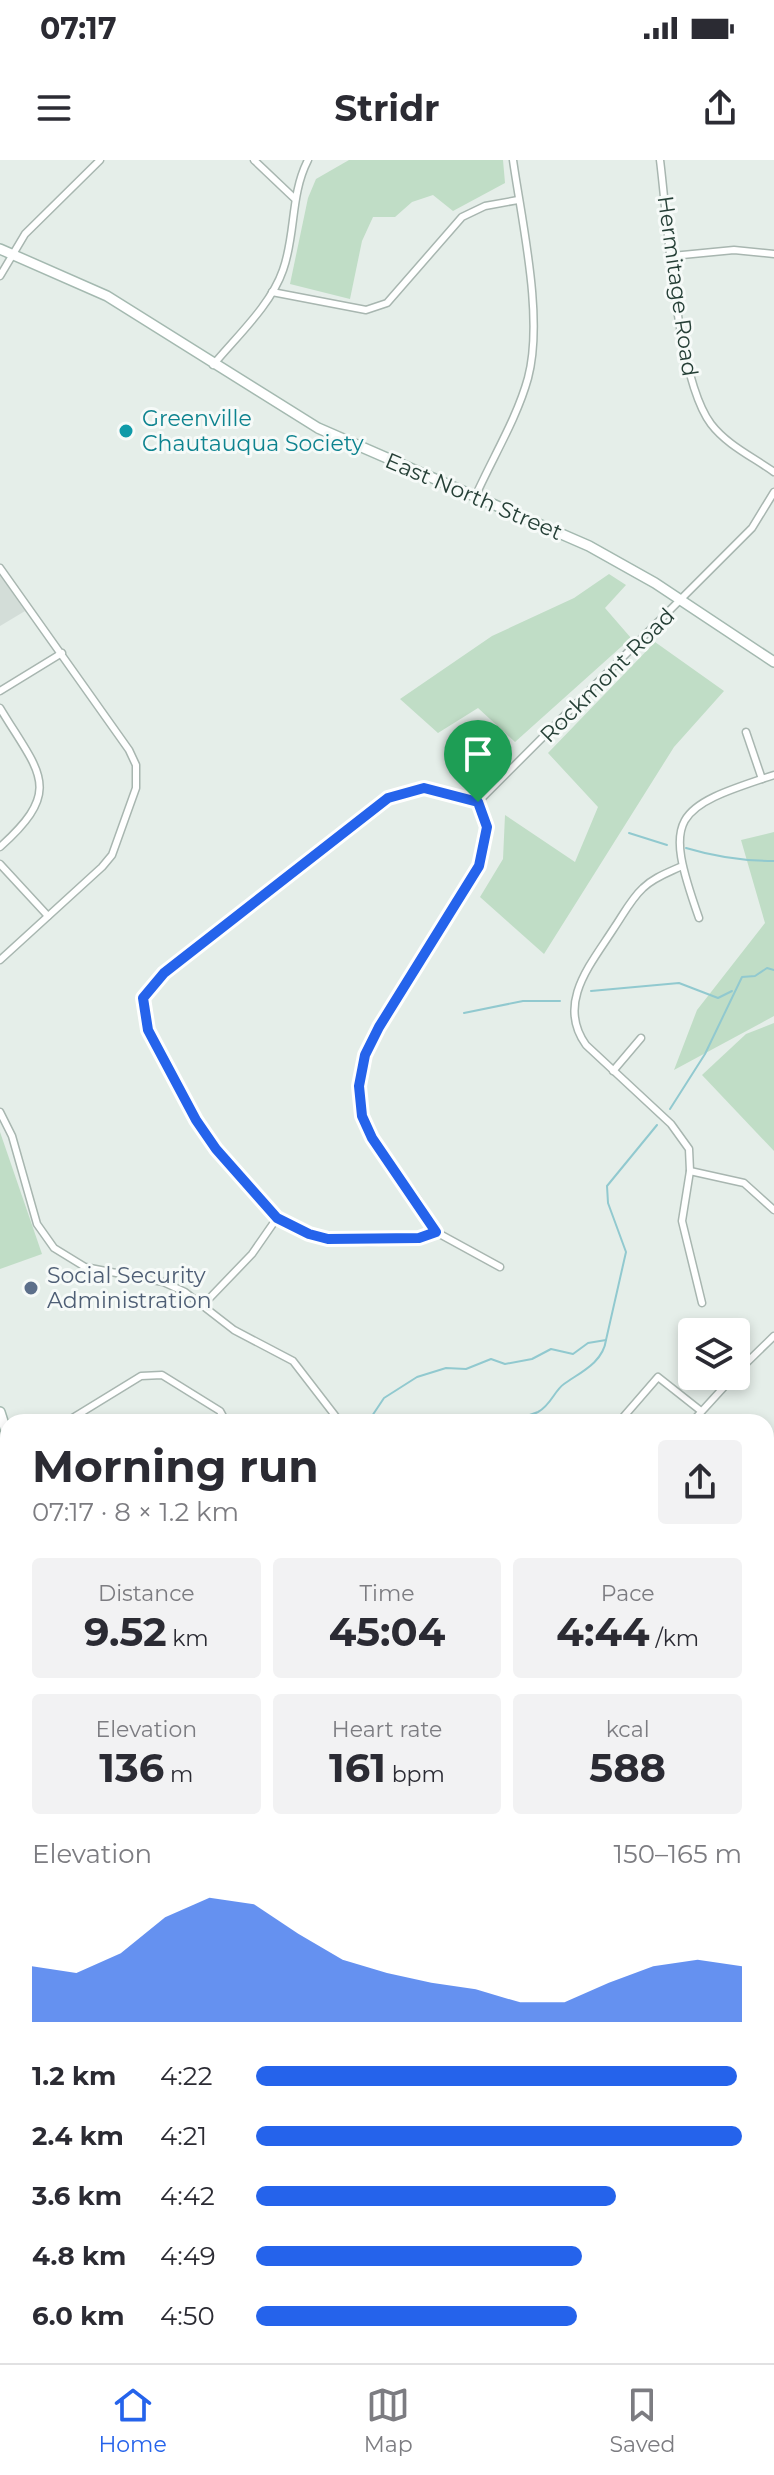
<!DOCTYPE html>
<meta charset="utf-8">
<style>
body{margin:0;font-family:Montserrat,sans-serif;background:#f2f2f3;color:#2b2b33;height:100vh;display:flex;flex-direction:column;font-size:30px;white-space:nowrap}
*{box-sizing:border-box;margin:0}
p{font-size:26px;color:#7c7c81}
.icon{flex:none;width:44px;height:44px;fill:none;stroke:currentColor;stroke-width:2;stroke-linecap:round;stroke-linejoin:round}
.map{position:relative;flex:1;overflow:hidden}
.details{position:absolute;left:0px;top:1254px;width:774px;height:950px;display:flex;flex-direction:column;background:#fff;border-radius:24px 24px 0 0;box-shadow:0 4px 12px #0003}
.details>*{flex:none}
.controls{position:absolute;left:678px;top:1158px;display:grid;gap:16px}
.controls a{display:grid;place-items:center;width:72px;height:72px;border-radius:8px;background:#fff;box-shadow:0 4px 12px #0003;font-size:40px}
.pin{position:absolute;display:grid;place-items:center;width:68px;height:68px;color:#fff;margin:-82px -34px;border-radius:50% 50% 50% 0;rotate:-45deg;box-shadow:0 0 8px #0007}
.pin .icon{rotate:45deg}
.round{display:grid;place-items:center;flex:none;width:84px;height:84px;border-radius:8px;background:#f2f2f3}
.summary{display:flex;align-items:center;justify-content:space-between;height:136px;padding:0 32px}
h1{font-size:44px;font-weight:700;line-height:60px}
.figures{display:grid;grid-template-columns:repeat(3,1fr);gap:12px;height:136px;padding:8px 32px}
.figures div{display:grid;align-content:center;border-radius:8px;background:#f2f2f3;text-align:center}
.figures b{font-size:40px;font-weight:700}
.figures small{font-size:22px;font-weight:400}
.figures p{font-size:22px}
.chart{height:224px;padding:16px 32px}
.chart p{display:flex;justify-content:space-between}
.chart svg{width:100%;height:144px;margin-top:8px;fill:#2563eb;opacity:.7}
ul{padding:0 32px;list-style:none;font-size:26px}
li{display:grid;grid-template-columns:128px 96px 1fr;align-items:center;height:60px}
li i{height:20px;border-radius:10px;background:#2563eb}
.status{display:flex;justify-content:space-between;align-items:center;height:56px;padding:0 40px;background:#fff;direction:ltr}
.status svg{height:22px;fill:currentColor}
header{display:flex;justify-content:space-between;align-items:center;height:104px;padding:0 32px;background:#fff;font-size:36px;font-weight:700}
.tabs{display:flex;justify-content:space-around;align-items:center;height:112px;border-top:2px solid #e1e1e2;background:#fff;font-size:22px;color:#7c7c81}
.tabs a{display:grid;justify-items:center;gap:4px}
.tabs .current{color:#2563eb}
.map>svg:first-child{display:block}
.built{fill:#d3ddd8}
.green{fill:#c0ddc6}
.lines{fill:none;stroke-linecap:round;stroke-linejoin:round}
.stream{stroke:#91c9cf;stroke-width:2}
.minor-casing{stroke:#a8b6b0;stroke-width:9}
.secondary-casing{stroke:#a4b9b0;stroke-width:12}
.minor{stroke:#fff;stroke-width:6}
.secondary{stroke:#fff;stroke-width:9}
.route-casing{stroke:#fff;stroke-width:16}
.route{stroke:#2563eb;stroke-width:10}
.culture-dot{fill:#0f9aa8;stroke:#f6faf8;stroke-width:3}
.service-dot{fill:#5c6f8a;stroke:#f6faf8;stroke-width:3}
.labels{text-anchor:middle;stroke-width:6;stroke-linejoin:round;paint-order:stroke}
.street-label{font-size:22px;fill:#253f36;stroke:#f6faf8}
.culture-label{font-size:22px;fill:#0d838f;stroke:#f6faf8;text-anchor:start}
.service-label{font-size:22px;fill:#4e5e75;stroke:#f6faf8;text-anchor:start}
</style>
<div class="status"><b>07:17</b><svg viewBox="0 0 49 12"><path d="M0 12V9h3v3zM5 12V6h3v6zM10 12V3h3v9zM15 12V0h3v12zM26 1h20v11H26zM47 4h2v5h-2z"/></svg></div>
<header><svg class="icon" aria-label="menu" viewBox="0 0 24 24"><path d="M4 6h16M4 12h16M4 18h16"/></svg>Stridr<svg class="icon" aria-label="share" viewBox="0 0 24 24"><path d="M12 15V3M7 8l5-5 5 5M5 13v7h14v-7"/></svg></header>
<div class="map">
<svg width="774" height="2203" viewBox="0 0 774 2203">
<rect width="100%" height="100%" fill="#e5eee9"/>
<g class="built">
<path d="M0 415 25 451 0 466Z"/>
<path d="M0 1305 8 1331V1418L0 1419Z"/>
<path d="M774 1577V1713L766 1703V1582Z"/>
<path d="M0 2136 8 2141V2196H95L91 2203H0Z"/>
</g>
<g class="green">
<path d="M349 0H503L505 23 453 51 433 35 412 42 395 57H373L362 81 350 139 290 124 308 38 316 19Z"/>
<path d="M609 414 626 425 605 448 631 478 515 582 478 548 438 573 400 539 492 476 574 438Z"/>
<path d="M655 482 724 531 674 587 544 794 480 737 503 699 505 655 575 702 598 647 548 593Z"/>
<path d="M774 672V856L674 910 697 850 765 763 741 680Z"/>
<path d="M774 863V991L702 915 746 874Z"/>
<path d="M0 972 42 1094 0 1109Z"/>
<path d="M766 1706 774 1715V1828L766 1822Z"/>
<path d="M145 2196H332L344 2203H156Z"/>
</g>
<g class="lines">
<g class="stream">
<path d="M629 673 667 685"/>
<path d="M686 688C716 697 742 701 774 701"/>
<path d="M591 831 679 823 718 838 732 831"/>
<path d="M464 853 523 841H560"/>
<path d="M670 949 705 894 742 817 755 816 767 808 774 810"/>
<path d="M368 1262 384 1238 417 1217 446 1208 466 1209 491 1199 505 1204 532 1199 551 1189 573 1194 588 1183 606 1180 626 1092 608 1043 607 1026 657 965"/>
<path d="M508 1262C518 1258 529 1256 538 1252 551 1245 554 1231 564 1224 579 1213 603 1203 606 1180"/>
<path d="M766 1535 774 1539"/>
</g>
<g class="minor-casing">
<g id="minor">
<path d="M254 0 294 38"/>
<path d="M660 0C668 63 676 217 711 264 727 285 753 297 774 312"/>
<path d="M672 96 734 90 774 94"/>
<path d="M0 116 25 74 100 0"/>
<path d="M272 132 366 150 387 143 462 57 485 46 518 40"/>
<path d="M213 205C237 176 271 145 283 110 296 74 290 35 308 0"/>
<path d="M476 335C493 297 517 258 528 218 544 158 522 63 513 0"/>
<path d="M0 408 129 590 136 605V628L112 695 102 707 0 800"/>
<path d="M0 531 62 493"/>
<path d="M0 548C39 613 65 629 0 687"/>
<path d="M746 572 762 619"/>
<path d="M478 642 752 368 774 332"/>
<path d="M0 704 48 756"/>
<path d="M680 707C667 713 653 718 643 728 631 739 623 755 614 768 591 804 556 843 586 885L671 964 689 989 690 1011 682 1061 702 1143"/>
<path d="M699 758C663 656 672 648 774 615"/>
<path d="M613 911 641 878"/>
<path d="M0 952 12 976 37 1064 54 1088 85 1107 163 1122 185 1132 234 1170 293 1201 340 1262"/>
<path d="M690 1011 744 1023 774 1050"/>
<path d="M436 1072C403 1084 334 1086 302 1071 245 1044 197 961 168 907 161 895 151 881 148 868 145 859 145 848 143 838L164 813 388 638 424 628 478 642"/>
<path d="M436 1072C399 989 324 971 379 867L479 706 487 667 478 642"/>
<path d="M436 1072 500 1107"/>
<path d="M203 1145 252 1094 277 1058"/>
<path d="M736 1213 774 1176"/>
<path d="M66 1262 141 1216 162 1215 220 1251 226 1262"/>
<path d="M619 1262 658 1217 701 1251"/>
<path d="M692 1262 734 1216"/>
<path d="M766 1840 774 1850"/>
<path d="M0 1940 8 1934"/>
<path d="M766 2123 774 2130"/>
<path d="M448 2203 452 2196"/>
</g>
</g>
<g class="secondary-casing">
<g id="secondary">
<path d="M0 89 107 136 318 268 589 386 655 423 774 502"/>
<path d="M0 1252 8 1277"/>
<path d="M766 1567 774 1563"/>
<path d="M0 1721 8 1676"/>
<path d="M0 1874 8 1903"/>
<path d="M0 1913 8 1931"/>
<path d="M363 2196 375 2203"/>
<path d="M107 2203 111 2196"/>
</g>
</g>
<use href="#minor" class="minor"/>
<use href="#secondary" class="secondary"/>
</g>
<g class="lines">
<g class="route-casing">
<path id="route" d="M424 628 478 642 487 667 479 706 379 867 365 895 359 926 362 956 372 978 436 1072 419 1078 328 1079 309 1074 277 1058 216 989 196 960 148 870 143 838 164 813 388 638Z"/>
</g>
<use href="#route" class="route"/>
</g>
<circle class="culture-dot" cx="126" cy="271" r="8"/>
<circle class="service-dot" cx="31" cy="1128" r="8"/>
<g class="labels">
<g class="street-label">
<text transform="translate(678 126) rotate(82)" y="8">Hermitage Road</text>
<text transform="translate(474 336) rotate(23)" y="8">East North Street</text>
<text transform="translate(607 515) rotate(-45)" y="8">Rockmont Road</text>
</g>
<g class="culture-label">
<text x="142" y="266">Greenville<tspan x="142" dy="25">Chautauqua Society</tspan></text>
</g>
<g class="service-label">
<text x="47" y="1123">Social Security<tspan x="47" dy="25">Administration</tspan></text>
</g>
</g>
</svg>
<div class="controls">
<a><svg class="icon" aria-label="layers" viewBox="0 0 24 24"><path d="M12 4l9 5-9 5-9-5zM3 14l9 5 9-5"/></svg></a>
</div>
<div class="pin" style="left:478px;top:642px;background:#1e9e55"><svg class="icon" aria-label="arrive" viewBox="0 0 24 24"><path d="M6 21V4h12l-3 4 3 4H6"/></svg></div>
<section class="details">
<div class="summary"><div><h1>Morning run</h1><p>07:17 · 8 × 1.2 km</p></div><a class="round"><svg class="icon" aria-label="share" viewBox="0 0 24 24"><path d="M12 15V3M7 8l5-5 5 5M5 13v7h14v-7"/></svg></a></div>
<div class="figures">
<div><p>Distance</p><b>9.52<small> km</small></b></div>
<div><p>Time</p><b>45:04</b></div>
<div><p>Pace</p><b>4:44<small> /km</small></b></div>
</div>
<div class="figures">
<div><p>Elevation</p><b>136<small> m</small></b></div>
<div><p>Heart rate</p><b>161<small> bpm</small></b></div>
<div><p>kcal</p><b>588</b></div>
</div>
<div class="chart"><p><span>Elevation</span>150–165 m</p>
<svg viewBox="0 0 160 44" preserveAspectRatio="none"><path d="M0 44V27L10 29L20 23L30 12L40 6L50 8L60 17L70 25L80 29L90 32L100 34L110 38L120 38L130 32L140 27L150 25L160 27V44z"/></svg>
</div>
<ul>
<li><b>1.2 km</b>4:22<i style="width:99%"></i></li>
<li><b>2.4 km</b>4:21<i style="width:100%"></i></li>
<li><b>3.6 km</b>4:42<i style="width:74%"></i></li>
<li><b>4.8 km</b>4:49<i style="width:67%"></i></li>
<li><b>6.0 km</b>4:50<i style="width:66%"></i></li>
</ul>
</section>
</div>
<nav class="tabs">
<a class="current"><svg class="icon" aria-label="home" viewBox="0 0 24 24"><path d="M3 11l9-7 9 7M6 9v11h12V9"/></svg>Home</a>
<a><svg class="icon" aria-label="map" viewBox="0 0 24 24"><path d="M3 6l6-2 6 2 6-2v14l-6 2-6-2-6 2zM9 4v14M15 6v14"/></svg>Map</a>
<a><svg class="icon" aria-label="saved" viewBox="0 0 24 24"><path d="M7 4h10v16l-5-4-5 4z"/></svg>Saved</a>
</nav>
